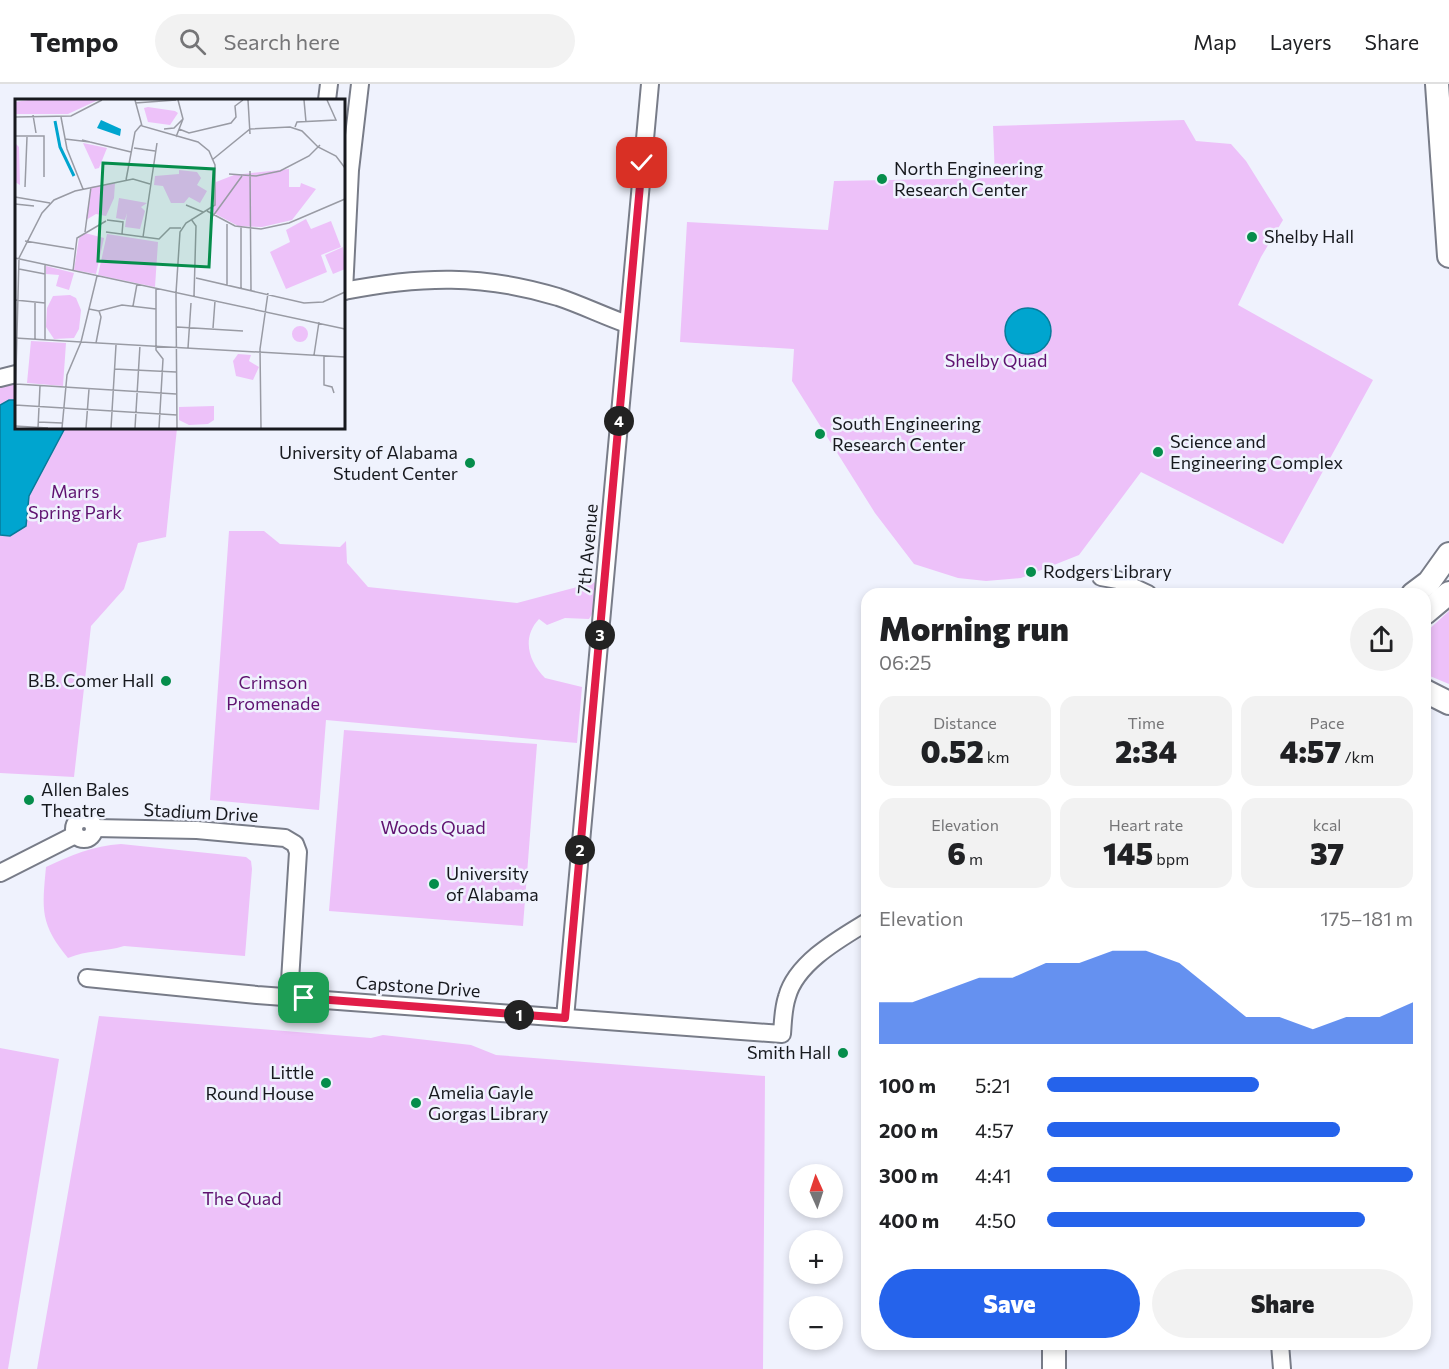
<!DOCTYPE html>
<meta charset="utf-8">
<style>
body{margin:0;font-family:Commissioner,sans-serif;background:#f2f2f2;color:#202124;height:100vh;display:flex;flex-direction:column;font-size:22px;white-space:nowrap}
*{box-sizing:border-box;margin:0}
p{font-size:20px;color:#757577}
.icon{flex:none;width:33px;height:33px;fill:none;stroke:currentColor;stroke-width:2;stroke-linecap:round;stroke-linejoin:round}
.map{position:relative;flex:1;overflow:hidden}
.details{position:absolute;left:861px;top:504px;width:570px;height:762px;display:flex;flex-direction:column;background:#fff;border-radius:18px;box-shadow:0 3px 9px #0003}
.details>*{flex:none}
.needle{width:39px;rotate:357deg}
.tools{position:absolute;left:789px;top:1080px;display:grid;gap:12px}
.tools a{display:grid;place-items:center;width:54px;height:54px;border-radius:50%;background:#fff;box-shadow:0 3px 9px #0003;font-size:30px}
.pin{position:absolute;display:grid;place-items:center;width:51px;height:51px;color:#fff;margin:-26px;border-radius:12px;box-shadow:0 3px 9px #0006}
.km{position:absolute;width:30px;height:30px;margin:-15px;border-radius:50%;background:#222;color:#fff;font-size:16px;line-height:30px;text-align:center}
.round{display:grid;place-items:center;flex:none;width:63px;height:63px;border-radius:32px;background:#f2f2f2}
.summary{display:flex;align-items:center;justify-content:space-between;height:102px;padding:0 18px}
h1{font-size:33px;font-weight:800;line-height:45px}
.metrics{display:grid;grid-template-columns:repeat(3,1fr);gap:9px;height:102px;padding:6px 18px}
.metrics div{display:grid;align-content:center;border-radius:15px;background:#f2f2f2;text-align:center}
.metrics b{font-size:30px;font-weight:800}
.metrics small{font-size:16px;font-weight:400}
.metrics p{font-size:16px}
.chart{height:168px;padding:12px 18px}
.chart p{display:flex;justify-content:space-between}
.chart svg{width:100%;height:108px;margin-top:6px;fill:#2563eb;opacity:.7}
.cta{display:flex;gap:12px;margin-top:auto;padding:12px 18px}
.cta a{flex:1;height:69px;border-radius:36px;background:#2563eb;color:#fff;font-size:24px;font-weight:800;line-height:69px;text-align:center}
.cta a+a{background:#f2f2f2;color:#202124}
ul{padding:0 18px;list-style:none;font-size:20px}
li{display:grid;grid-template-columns:96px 72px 1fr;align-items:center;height:45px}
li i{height:15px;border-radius:8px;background:#2563eb}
header{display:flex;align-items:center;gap:36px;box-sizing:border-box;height:84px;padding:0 30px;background:#fff;border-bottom:2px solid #e0e0e0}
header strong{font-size:28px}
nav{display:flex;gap:33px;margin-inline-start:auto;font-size:21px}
.search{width:420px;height:54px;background:#f2f2f2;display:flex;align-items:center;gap:15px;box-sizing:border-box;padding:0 21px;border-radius:33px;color:#757577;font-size:22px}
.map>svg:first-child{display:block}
.green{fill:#edc1f9}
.water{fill:#00a5cf;stroke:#077b9a;stroke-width:1.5}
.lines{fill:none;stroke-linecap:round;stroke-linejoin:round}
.street-casing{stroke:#787c88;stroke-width:20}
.secondary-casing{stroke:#787c88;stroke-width:26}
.street{stroke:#fff;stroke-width:16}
.secondary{stroke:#fff;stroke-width:22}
.route-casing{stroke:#fff;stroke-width:12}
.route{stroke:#e11d48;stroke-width:8}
.poi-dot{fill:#058d4b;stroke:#eff2fd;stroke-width:2}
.labels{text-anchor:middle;stroke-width:5;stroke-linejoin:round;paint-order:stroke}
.poi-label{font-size:18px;fill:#17191e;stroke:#eff2fd;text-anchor:start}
.park-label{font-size:18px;fill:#5f1270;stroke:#eff2fd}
.street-label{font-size:18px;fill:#17191e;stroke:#eff2fd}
.inset-river{fill:none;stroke:#00a5cf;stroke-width:3}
.inset-road{fill:none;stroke:#999ba4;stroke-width:1.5}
.view{fill:#058d4b;fill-opacity:0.15;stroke:#058d4b;stroke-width:3}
.inset-edge{fill:none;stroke:#17191e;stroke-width:3}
</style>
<header>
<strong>Tempo</strong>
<div class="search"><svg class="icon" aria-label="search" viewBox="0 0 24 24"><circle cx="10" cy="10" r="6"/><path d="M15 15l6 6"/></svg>Search here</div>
<nav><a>Map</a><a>Layers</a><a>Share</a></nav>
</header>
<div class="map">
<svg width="1449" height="1285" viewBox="0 0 1449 1285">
<rect width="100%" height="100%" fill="#eff2fd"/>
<g class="green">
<path d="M1184 36 1196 57 1231 60 1246 77 1283 136 1261 173 1238 221 1373 296 1283 460 1141 388 1079 471 1021 494 986 497 958 494 914 480 875 429 792 297 794 265 680 258 687 138 828 146 834 97 995 94 993 42Z"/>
<path d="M16 290V344H177L166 453 138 459 124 505 91 542 74 693 0 689V294Z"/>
<path d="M229 447H264L280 460 340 463 346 457 347 479 368 503 517 519 596 498 592 530 589 535 565 534 547 541 539 535C521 554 529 578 545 594L582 603 577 659 326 636 319 726 210 716Z"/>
<path d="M1449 527V600L1425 590V549Z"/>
<path d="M344 646 537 660 523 842 329 827Z"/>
<path d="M121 760 246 773 251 777 252 785 245 872 124 862C105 868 87 866 68 874 40 840 42 826 46 783 71 771 93 762 121 760Z"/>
<path d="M99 932 371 954 383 951 471 961 496 971 765 992 763 1285H37Z"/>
<path d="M0 964 59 975 8 1285H0Z"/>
</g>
<g class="water">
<circle cx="1028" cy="247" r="23"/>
<path d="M9 316H16V344H65L29 412 26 442 10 452 0 451V321Z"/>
</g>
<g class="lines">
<g class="street-casing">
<g id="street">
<path d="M327 16 329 0"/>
<path d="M344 207C420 192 483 190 558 213 582 221 604 232 627 240"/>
<path d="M344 207 350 86 360 0"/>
<path d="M0 294 16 290"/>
<path d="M1101 493 1118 496 1148 510"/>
<circle cx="84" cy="745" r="10"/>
<path d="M94 744 197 746 285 754 295 760 298 768 289 913"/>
<path d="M0 789 75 751"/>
<path d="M87 894 257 911 782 950C783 938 783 925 787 913 796 879 839 855 867 838"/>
<path d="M565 934 650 0"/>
<path d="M1280 1260 1282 1285"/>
</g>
</g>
<g class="secondary-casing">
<g id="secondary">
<path d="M1437 0 1449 172"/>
<path d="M1413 510 1429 498 1449 470"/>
<path d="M1425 529 1449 509"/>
<path d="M1425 607 1449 619"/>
<path d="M1054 1285V1260"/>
</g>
</g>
<use href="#street" class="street"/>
<use href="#secondary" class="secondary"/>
</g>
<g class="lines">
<g class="route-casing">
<path id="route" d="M304 914 565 934 642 79"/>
</g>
<use href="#route" class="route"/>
</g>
<g class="poi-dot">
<circle cx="882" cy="95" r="6"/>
<circle cx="1252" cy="153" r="6"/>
<circle cx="820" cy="350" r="6"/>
<circle cx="1158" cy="368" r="6"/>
<circle cx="470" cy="379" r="6"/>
<circle cx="1031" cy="488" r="6"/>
<circle cx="166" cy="597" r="6"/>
<circle cx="29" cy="716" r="6"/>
<circle cx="434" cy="800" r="6"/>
<circle cx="843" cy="969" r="6"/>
<circle cx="326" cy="999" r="6"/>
<circle cx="416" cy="1019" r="6"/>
</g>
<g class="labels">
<g class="poi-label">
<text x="894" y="91">North Engineering<tspan x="894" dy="21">Research Center</tspan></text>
<text x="1264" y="159">Shelby Hall</text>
<text x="832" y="346">South Engineering<tspan x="832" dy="21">Research Center</tspan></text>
<text x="1170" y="364">Science and<tspan x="1170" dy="21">Engineering Complex</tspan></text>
<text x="458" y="375" text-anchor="end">University of Alabama<tspan x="458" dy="21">Student Center</tspan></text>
<text x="1043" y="494">Rodgers Library</text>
<text x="154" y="603" text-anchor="end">B.B. Comer Hall</text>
<text x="41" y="712">Allen Bales<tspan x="41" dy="21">Theatre</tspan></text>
<text x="446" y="796">University<tspan x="446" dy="21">of Alabama</tspan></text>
<text x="831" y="975" text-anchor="end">Smith Hall</text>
<text x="314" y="995" text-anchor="end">Little<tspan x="314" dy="21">Round House</tspan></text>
<text x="428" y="1015">Amelia Gayle<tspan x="428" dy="21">Gorgas Library</tspan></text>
</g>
<g class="park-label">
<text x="996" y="283">Shelby Quad</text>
<text x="75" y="414">Marrs<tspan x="75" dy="21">Spring Park</tspan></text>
<text x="273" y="605">Crimson<tspan x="273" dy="21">Promenade</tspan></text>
<text x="433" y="750">Woods Quad</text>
<text x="242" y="1121">The Quad</text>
</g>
<g class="street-label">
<text transform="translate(588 465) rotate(-85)" y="6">7th Avenue</text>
<text transform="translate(201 729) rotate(3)" y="6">Stadium Drive</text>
<text transform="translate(418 903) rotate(4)" y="6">Capstone Drive</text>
</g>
</g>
<g transform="translate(15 15)">
<rect width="330" height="330" fill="#eff2fd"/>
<path d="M13 1H83L53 15H0V3ZM133 8 160 12 163 14 155 26 133 23 129 9ZM0 44 4 48 5 86 0 83ZM68 44 92 49 84 69 80 70ZM274 70V88H285L286 84 301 90 277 121 247 128 223 127 195 112 198 109 201 83 219 76ZM164 71 182 73 186 79 182 86 192 92 185 104 174 98 169 104H156L148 87 139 86 140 77 164 75ZM100 84 99 99 91 117 81 115 71 121 76 88ZM104 99 132 104 126 108 130 112 125 130 110 128 112 114 110 121 101 119ZM291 120 296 130 316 122 326 148 306 156 312 173 271 190 255 153 275 143 271 131ZM70 134 89 139 81 175 59 171 64 139ZM92 135 143 143 140 188 83 176ZM328 148 330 170 318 175 310 156ZM31 167 59 174 54 191 41 187 44 176 31 175ZM55 196 61 199 66 211 64 230 59 239 39 240 31 228 32 209 38 197ZM277 235a8 8 0 1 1 16 0a8 8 0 1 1-16 0ZM16 242 51 244 48 287 12 284ZM223 255 236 256 234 262 244 268 238 281 221 277 218 262ZM199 307V321L193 325 174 326 164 321V308Z" fill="#edc1f9"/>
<path d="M86 21 106 30 105 37 82 29Z" fill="#00a5cf"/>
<path class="inset-river" d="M40 22 45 48 59 77"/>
<path class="inset-road" d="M120 1 127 27 183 43 194 52 200 66V106L171 124 165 133 161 194M233 1 235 35M289 1 291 23M120 4 161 1M18 16 21 34M0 18 56 17 87 1M46 18 52 50 68 90M280 28 282 23 321 21 312 1M149 30 159 29 168 20M164 30 174 34 216 24 221 18 220 7 228 1M0 37H29V78M161 38 168 20 163 1M50 40 75 43 67 41M75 43 116 53M119 49 140 52M197 61 235 30 275 28 287 32 303 48 321 57 330 69M235 72 236 191M214 75 241 77 265 72 294 57 305 46M111 81 120 33 126 26M10 88 12 38M0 98 35 104M0 105 19 107M171 106 188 113M192 112 220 127 246 130 274 124 330 100M198 117 227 77M176 120 181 127 179 197M92 121 108 123 107 135M226 128V189M70 133 76 88M91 133 144 140 155 129H166M128 138 142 44M10 142 59 150M0 159 330 230M30 166V241M4 170 30 175M58 172 62 139 91 122M181 179 289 204 308 203 330 193M212 186V125M141 189V251L148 260 144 329M161 194 162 329M0 201 30 204M118 207 122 185M74 210 84 212 107 206 141 210M162 228 228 232M198 229 200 202M0 239 66 243 82 177M20 240V203M81 244 86 218 84 212M173 249 176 204M299 256 304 223M309 257V286L317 288 319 294M99 270 161 273M1 285 161 295M0 306 162 316M0 310 4 159 27 114 39 101 60 92 118 80 135 85M23 323 47 324M0 327 33 329M23 329 25 287M47 329 52 276 66 243 330 258M71 329 74 290M96 329 101 246M120 329 125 246M246 329 245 250 253 194"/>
<path class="view" d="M88 64 199 70 194 168 83 162Z"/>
<rect width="330" height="330" class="inset-edge"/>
</g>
</svg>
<div class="tools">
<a><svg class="needle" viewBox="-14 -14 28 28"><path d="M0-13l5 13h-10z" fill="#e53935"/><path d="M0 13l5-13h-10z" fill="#757577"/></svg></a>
<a>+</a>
<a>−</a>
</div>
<div class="pin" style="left:304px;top:914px;background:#1e9e55"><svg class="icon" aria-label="arrive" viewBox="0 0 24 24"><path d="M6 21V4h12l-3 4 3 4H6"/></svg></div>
<div class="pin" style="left:642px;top:79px;background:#d93025"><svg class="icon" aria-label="check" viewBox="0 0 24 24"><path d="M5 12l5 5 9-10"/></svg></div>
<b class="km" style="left:519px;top:931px">1</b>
<b class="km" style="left:580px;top:766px">2</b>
<b class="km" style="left:600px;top:551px">3</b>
<b class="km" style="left:619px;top:337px">4</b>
<section class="details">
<div class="summary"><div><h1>Morning run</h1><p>06:25</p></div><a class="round"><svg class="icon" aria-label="share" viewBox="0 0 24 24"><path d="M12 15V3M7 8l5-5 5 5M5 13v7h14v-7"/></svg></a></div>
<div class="metrics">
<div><p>Distance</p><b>0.52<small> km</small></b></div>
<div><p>Time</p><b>2:34</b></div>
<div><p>Pace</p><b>4:57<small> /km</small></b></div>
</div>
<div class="metrics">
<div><p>Elevation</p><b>6<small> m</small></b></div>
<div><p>Heart rate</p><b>145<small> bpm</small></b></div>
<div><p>kcal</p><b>37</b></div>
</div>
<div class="chart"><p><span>Elevation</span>175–181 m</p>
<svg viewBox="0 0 160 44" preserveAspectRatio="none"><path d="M0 44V27L10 27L20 22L30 17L40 17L50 11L60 11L70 6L80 6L90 11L100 22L110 33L120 33L130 38L140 33L150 33L160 27V44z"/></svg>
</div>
<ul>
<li><b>100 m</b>5:21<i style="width:58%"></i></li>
<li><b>200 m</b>4:57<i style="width:80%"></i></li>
<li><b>300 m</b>4:41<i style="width:100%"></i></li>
<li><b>400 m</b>4:50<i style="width:87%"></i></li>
</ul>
<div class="cta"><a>Save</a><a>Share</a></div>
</section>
</div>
